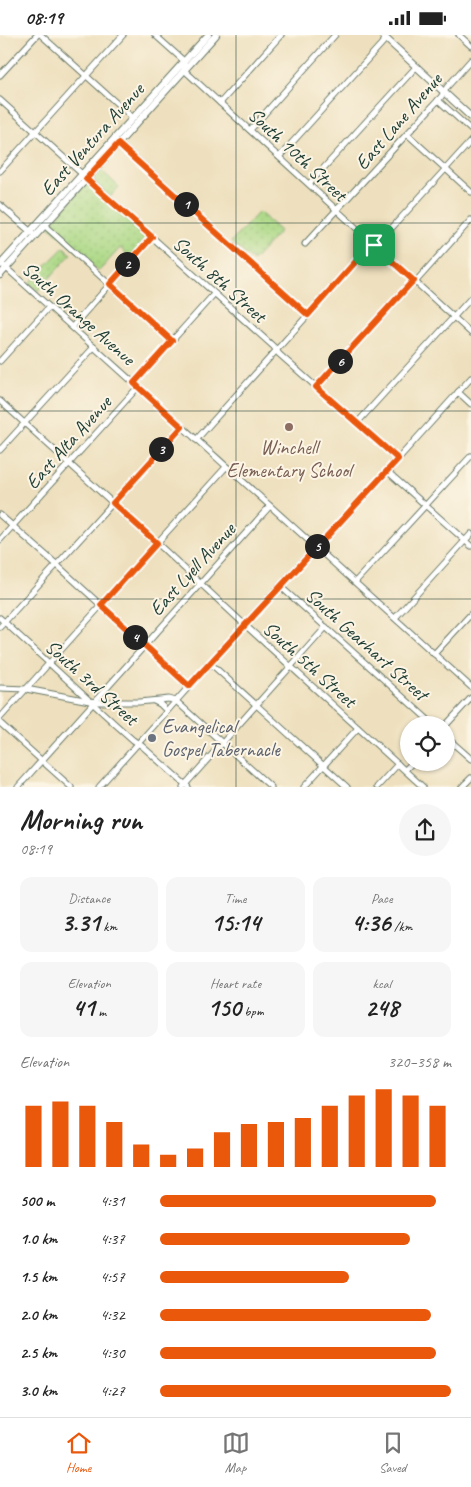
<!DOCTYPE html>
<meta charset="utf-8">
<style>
body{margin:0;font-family:Caveat,sans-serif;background:#f6f6f6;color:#222;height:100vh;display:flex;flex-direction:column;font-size:19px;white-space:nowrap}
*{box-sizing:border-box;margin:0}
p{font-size:16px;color:#767676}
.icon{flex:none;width:28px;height:28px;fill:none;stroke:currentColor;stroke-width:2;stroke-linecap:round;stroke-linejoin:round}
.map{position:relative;height:752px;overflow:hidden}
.drawer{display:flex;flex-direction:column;background:#fff;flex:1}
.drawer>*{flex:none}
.controls{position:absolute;left:400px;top:681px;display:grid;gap:10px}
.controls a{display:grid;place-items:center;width:55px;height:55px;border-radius:50%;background:#fff;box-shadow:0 1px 4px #0004;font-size:25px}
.pin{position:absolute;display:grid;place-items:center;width:42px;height:42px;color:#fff;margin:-21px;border-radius:10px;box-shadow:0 2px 8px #0006}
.km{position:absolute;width:25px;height:25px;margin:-12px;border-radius:50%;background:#222;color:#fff;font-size:14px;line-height:25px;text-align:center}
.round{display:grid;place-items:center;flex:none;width:52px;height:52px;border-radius:26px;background:#f6f6f6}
.overview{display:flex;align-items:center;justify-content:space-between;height:85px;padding:0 20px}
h1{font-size:28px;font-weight:800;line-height:38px}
.figures{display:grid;grid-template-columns:repeat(3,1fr);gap:8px;height:85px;padding:5px 20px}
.figures div{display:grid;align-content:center;border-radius:12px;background:#f6f6f6;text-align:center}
.figures b{font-size:25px;font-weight:800}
.figures small{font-size:14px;font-weight:400}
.figures p{font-size:14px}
.chart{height:140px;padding:10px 20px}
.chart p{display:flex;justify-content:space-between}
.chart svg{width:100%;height:90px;margin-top:5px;stroke:#ea580c;stroke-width:6}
ul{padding:0 20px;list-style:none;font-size:16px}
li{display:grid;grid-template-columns:80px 60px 1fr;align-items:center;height:38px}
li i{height:12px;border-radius:6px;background:#ea580c}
.status{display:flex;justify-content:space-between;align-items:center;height:35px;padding:0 25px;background:#fff;direction:ltr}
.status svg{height:14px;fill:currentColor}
.tab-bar{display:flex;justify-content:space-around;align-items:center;height:70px;border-top:1px solid #e0e0e0;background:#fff;font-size:14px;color:#767676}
.tab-bar a{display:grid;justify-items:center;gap:2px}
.tab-bar .selected{color:#ea580c}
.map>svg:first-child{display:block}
.grass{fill:url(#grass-dots);stroke:#658a5c}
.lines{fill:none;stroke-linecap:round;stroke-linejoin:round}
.minor-casing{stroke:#677664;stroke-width:7}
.major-casing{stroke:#677664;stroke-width:8}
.minor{stroke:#fff;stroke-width:5}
.major{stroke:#fff;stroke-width:6}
.route-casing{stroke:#fff;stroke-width:10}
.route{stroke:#ea580c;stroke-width:6}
.grid{fill:none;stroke:#1f3d34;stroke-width:1;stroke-opacity:0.55}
.education-dot{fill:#8d6e63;stroke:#fcf5e5;stroke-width:2}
.worship-dot{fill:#6b7280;stroke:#fcf5e5;stroke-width:2}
.labels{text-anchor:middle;stroke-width:4;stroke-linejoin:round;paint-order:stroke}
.street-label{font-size:20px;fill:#1f3d34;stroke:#fcf5e5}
.education-label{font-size:20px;fill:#785e54;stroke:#fcf5e5}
.worship-label{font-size:20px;fill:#5b616d;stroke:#fcf5e5;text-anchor:start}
</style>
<div class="status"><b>08:19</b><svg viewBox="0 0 49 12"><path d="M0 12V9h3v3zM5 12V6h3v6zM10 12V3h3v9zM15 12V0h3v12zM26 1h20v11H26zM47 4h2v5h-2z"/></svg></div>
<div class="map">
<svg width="471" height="752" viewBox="0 0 471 752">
<defs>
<pattern id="grass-dots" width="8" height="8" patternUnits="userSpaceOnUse" patternTransform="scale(1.25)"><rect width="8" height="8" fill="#abd885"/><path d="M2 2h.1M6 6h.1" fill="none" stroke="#93ba73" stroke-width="1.8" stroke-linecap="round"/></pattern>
</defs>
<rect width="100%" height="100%" fill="#fcf5e5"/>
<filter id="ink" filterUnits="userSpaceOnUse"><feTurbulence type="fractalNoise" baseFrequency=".02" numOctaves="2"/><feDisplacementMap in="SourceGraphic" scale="10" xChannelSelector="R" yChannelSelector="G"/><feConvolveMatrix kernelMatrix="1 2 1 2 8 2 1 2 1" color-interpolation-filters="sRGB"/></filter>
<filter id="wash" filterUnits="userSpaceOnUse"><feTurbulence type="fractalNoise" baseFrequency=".0096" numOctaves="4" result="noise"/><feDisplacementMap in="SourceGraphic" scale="20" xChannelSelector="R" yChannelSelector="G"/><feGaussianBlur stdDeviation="1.12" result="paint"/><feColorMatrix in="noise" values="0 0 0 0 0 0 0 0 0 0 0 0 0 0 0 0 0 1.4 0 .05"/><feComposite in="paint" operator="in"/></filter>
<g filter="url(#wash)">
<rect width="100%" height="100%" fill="#eee0be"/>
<g class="grass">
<path d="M100 134 119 152 110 162 93 146V142Z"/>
<path d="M86 149H88L147 202 146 204 130 222 120 213 99 236 49 191Z"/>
<path d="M259 177 280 196 253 226 231 207Z"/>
<path d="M64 212 71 219 38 256 29 248Z"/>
</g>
</g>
<g filter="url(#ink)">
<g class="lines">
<g class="minor-casing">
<g id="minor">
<path d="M41 0 133 83"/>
<path d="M155 0 184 26V35L471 298"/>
<path d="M459 0 471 11"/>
<path d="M0 40 37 0"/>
<path d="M0 65 274 312 279 319 398 424"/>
<path d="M438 65 471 95"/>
<path d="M220 68 281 0"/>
<path d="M250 95 335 0"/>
<path d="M407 99 471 157"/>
<path d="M116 106 308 280"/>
<path d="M279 122 386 4"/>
<path d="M0 136 123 0"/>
<path d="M309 149 416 32"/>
<path d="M0 170 32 198"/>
<path d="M44 190 172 306"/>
<path d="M305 209 407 99 441 62 447 52 471 25"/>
<path d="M4 231 471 652"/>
<path d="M72 292 152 202"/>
<path d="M0 326 49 272"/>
<path d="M134 348 214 259"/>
<path d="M316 352 411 248 418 244 471 185"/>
<path d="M458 357 471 369"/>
<path d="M0 366 157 508 245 590 423 752"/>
<path d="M357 388 471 263"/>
<path d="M196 405 366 215 378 207 389 196 471 106"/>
<path d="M0 415 94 312"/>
<path d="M387 436 471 511"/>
<path d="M0 480 56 529 189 651"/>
<path d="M0 505 138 352"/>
<path d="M355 547 471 421"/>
<path d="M280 551 434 690"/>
<path d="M0 583 115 689 133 705 142 711 188 752"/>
<path d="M395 583 471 499"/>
<path d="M0 592 182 392"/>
<path d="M434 619 471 579"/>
<path d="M210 628 347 752"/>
<path d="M0 653 26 654 95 667H139L169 664 176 666 271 752"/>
<path d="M154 666 160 669 167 676"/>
<path d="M0 683 157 508 226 432"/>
<path d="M0 688 71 752"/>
<path d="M446 690 471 663"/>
<path d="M446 702 471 724"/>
<path d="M405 735 412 728"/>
<path d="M18 752 270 471"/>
<path d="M99 752 229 607 316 512 352 475 471 343"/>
<path d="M183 752 326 592"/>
<path d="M304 752 358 693"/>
<path d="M377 752 398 729"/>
<path d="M462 752 471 743"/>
</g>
</g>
<g class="major-casing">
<g id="major">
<path d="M382 0 471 82"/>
<path d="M0 230 208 0"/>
<path d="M0 240 216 0"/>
</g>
</g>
<use href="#minor" class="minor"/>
<use href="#major" class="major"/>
</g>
</g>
<g class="lines" filter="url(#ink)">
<g class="route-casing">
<path id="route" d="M118 109 308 280 366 215 374 210 414 246 411 248 316 352 398 424 189 651 101 570 157 508 113 468 182 392 134 348 172 306 110 249 152 202 86 144Z"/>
</g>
<use href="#route" class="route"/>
</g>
<path class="grid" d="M236 0V752M0 188H471M0 376H471M0 564H471"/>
<circle class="education-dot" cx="289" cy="392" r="5"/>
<circle class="worship-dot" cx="152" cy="703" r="5"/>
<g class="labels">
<g class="street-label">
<text transform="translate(398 86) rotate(-49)" y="7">East Lane Avenue</text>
<text transform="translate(92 104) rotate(-48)" y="7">East Ventura Avenue</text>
<text transform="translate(298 119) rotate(43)" y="7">South 10th Street</text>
<text transform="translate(220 244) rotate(42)" y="7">South 8th Street</text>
<text transform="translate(79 278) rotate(42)" y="7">South Orange Avenue</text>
<text transform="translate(68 407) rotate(-48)" y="7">East Alta Avenue</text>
<text transform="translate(192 534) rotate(-48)" y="7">East Lyell Avenue</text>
<text transform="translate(367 609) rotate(42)" y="7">South Gearhart Street</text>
<text transform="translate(310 629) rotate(42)" y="7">South 5th Street</text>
<text transform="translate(92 647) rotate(42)" y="7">South 3rd Street</text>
</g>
<g class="education-label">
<text x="289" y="419">Winchell<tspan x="289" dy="23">Elementary School</tspan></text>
</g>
<g class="worship-label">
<text x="162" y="698">Evangelical<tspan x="162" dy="23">Gospel Tabernacle</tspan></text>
</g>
</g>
</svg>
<div class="controls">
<a><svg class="icon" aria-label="locate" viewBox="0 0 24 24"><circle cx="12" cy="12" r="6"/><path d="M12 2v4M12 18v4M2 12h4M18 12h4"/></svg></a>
</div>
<div class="pin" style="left:374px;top:210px;background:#1e9e55"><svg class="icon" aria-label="arrive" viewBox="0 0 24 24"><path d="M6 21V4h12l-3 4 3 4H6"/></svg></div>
<b class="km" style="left:186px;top:169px">1</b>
<b class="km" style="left:127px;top:229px">2</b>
<b class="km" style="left:161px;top:414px">3</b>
<b class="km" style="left:135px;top:602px">4</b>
<b class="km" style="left:317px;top:511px">5</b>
<b class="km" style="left:340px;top:326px">6</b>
</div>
<section class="drawer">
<div class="overview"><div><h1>Morning run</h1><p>08:19</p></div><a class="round"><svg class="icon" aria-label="share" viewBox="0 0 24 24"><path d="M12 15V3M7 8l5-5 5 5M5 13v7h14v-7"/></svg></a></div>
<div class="figures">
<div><p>Distance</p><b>3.31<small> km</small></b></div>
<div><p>Time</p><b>15:14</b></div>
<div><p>Pace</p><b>4:36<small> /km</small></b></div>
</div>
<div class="figures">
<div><p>Elevation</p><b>41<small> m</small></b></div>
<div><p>Heart rate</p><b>150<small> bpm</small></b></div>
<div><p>kcal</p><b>248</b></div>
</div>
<div class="chart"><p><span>Elevation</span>320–358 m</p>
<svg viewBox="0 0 160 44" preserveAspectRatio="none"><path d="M5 44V14M15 44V12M25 44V14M35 44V22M45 44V33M55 44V38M65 44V35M75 44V27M85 44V23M95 44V22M105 44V20M115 44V14M125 44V9M135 44V6M145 44V9M155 44V14"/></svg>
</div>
<ul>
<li><b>500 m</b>4:31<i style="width:95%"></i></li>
<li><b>1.0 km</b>4:37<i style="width:86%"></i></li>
<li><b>1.5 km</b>4:57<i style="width:65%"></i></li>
<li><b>2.0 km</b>4:32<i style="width:93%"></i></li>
<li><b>2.5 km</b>4:30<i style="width:95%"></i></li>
<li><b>3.0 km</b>4:27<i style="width:100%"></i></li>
</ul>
</section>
<nav class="tab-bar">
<a class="selected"><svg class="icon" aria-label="home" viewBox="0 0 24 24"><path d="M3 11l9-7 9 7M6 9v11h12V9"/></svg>Home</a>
<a><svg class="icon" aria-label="map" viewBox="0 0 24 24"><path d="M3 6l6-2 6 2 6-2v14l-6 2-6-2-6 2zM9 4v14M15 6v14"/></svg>Map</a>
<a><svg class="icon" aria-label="saved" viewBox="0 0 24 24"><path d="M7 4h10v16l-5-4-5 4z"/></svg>Saved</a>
</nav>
